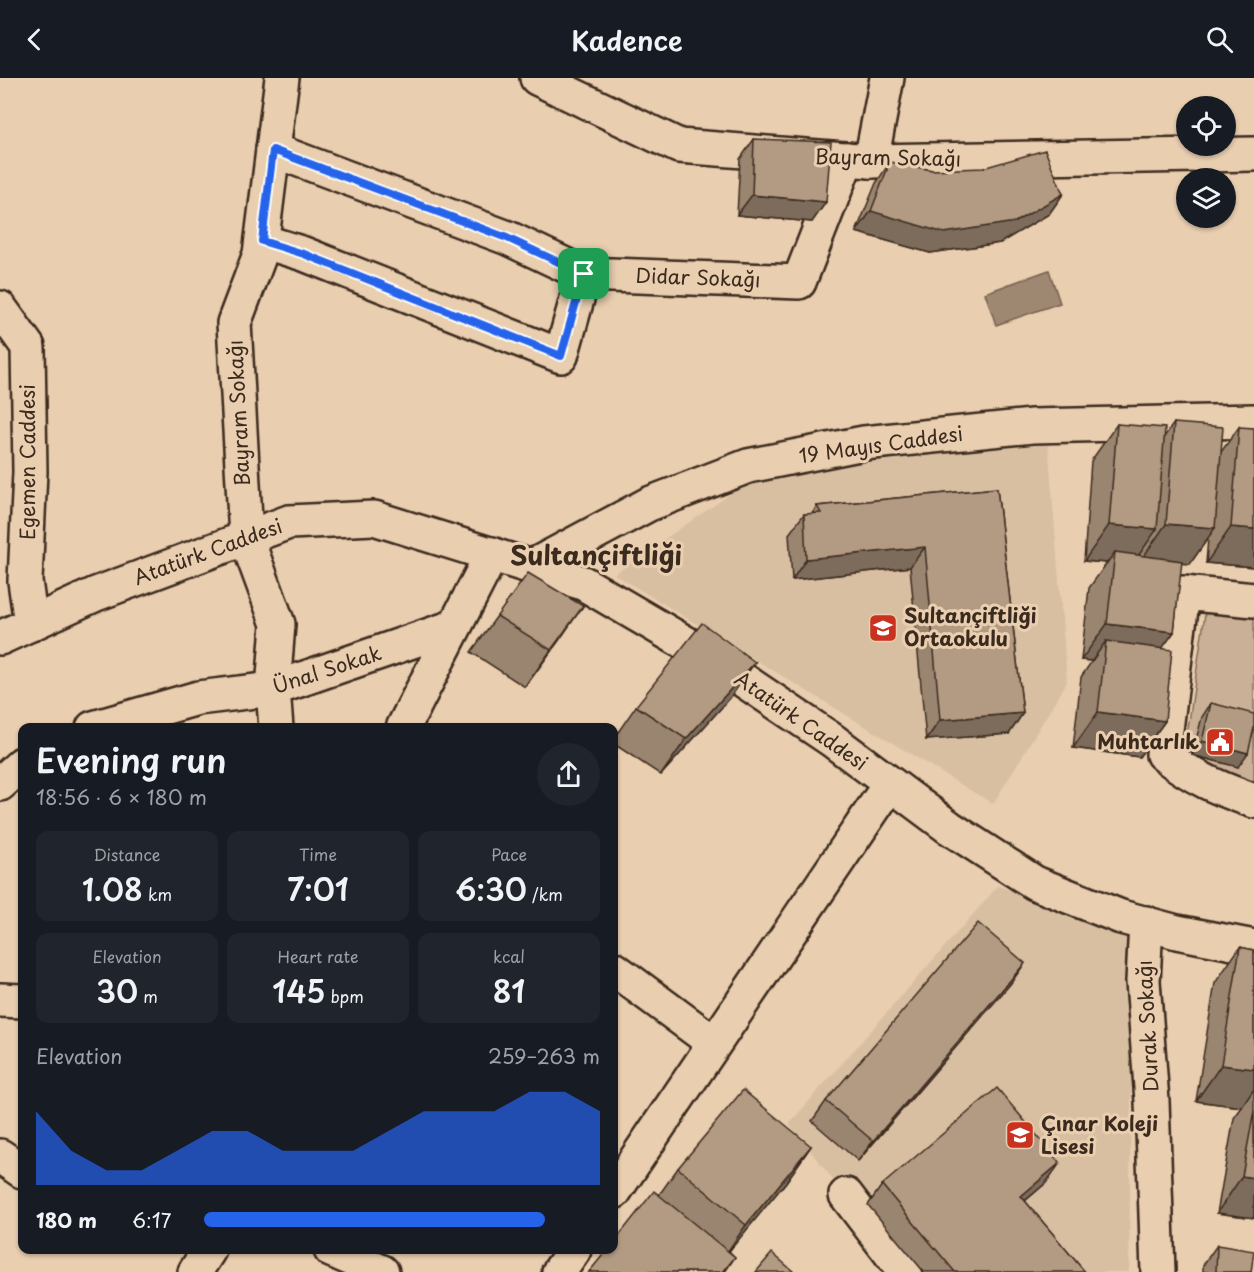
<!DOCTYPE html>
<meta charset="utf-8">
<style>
body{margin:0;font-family:"Playpen Sans",sans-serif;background:#20242c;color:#f1f3f6;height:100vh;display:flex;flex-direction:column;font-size:22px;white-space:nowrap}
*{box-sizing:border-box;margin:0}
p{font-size:20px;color:#9ea1a6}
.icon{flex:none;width:33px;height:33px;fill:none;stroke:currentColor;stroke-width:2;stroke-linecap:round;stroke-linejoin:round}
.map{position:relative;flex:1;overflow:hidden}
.panel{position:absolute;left:18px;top:645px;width:600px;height:531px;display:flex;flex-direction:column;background:#171b24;border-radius:12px;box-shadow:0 2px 4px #0004}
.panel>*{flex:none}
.fabs{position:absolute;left:1176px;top:18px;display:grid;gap:12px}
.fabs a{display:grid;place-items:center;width:60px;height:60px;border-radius:50%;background:#171b24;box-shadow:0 2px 4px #0004;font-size:30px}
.pin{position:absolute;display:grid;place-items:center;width:51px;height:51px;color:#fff;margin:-26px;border-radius:12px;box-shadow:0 3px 9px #0006}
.round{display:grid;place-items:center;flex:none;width:63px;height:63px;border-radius:32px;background:#20242c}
.overview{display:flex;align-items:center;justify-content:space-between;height:102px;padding:0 18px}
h1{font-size:33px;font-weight:600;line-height:45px}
.stats{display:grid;grid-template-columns:repeat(3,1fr);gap:9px;height:102px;padding:6px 18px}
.stats div{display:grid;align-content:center;border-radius:12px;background:#20242c;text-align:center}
.stats b{font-size:30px;font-weight:600}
.stats small{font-size:16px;font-weight:400}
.stats p{font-size:16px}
.chart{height:168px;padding:12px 18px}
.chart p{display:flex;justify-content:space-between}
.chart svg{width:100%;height:108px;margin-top:6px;fill:#2563eb;opacity:.7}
ul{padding:0 18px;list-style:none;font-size:20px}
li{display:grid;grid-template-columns:96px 72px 1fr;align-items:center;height:45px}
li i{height:15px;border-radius:8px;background:#2563eb}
header{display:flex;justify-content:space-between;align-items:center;height:78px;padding:0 18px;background:#171b24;font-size:27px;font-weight:600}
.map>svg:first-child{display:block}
.built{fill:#d9bfa2}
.green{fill:#cab096;stroke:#826d5a;stroke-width:1.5}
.water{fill:#9e8871;stroke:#766250;stroke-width:1.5}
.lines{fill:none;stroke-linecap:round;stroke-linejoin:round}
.minor-casing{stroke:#3b2a1e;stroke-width:38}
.minor{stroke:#e9ceb0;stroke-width:33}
.wall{fill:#9a8571;stroke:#3b2a1e;stroke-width:1.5}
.shaded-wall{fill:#7d6c5c;stroke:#3b2a1e;stroke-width:1.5}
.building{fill:#b39b83;stroke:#3b2a1e;stroke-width:1.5}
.route-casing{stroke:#fff;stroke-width:12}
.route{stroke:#2563eb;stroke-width:8}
.labels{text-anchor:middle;stroke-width:6;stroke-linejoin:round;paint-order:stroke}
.street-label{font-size:20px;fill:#3b2a1e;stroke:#e9ceb0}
.poi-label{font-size:20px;font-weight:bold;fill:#3b2a1e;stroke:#e9ceb0;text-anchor:start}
.district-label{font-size:26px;font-weight:bold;fill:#3b2a1e;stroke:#e9ceb0}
</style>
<header><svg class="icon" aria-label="back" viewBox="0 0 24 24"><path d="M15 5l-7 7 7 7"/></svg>Kadence<svg class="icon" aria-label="search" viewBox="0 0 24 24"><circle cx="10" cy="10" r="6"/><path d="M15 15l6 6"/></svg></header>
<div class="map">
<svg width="1254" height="1194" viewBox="0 0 1254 1194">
<rect width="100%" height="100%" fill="#e9ceb0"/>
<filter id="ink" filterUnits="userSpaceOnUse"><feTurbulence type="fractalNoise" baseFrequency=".0167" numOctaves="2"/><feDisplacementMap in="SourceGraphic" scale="12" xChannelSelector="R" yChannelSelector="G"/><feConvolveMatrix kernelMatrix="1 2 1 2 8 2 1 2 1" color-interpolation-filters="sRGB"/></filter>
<g filter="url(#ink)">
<g class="built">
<path d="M1048 363 1067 604 993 726 614 496 768 390Z"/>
<path d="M998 808 1133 853 1129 1194H906L789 1046Z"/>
</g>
<path class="green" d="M1206 529 1254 535V712L1184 678Z"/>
<path class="water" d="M1049 192 1060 225 996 247 985 215Z"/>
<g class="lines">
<g class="minor-casing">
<g id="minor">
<path d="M537 0 679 68 871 83 1254 76"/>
<path d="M273 72 508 160 584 196 799 204 847 81"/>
<path d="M871 83 887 0"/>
<path d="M262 163 304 176 561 278 584 196"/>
<path d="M0 230 28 269 30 394 25 503 31 546"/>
<path d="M531 489 649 426 748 388 864 365 1032 348 1254 343"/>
<path d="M1254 522 1183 515 1163 676C1193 700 1218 710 1254 723"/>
<path d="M0 560 96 516 289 444 374 440 583 505 706 577 832 662 950 750 1035 805 1121 839 1177 854 1254 869"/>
<path d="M93 650 198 620 273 611 453 549"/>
<path d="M276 650 273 611 278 546 246 459 234 245 260 176 282 0"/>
<path d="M403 650 492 476"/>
<path d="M0 706 22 686"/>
<path d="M1146 845 1143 903 1152 1023 1158 1194"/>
<path d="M614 891 714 965"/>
<path d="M0 922 22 923"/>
<path d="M0 1078 22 1093"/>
<path d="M614 1114 890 706"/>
<path d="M846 1117 905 1194"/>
<path d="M331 1172 382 1194"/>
<path d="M195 1194 209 1172"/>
<path d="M559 1194 574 1172"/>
</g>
</g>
<use href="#minor" class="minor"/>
</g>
<g class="wall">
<path d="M754 61 826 124 812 144 737 137 740 81Z"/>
<path d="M890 84 932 92 1063 116 1049 136 1000 165 930 175 856 154 876 105Z"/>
<path d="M1174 345 1221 374 1239 349 1254 489 1206 485 1208 460 1190 486 1181 485 1174 554 1162 570 1165 643 1139 679 1073 670 1081 599 1092 583 1081 582 1089 510 1107 485 1084 483 1091 383 1117 346 1164 359Z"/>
<path d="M997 410 1023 635 1009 656 926 662 910 489 792 502 789 456 804 436H812L817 428Z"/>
<path d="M583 528 525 609 471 574 497 538Z"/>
<path d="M755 584 730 620 661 697 614 666V660L636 628Z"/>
<path d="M1211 625 1238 689 1192 677 1202 639Z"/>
<path d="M1240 869 1254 872V1140L1217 1135 1234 1040 1242 1029 1196 1023 1215 905Z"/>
<path d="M1011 905 858 1083 812 1043 826 1023Z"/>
<path d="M811 1068 786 1104 729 1173 735 1179 725 1194H589L659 1117 678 1090Z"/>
<path d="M1046 1105 1025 1123 1085 1194H924L868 1127 882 1107Z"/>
<path d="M1217 1167 1251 1194H1203V1187Z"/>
</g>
<g class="shaded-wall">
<path d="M1063 116 1049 136 1000 165 930 175 856 154 871 133Z"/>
<path d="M752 117 826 124 812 144 737 137Z"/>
<path d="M1166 446 1215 450 1190 486 1141 482Z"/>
<path d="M1109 447 1157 451 1132 487 1115 474 1107 485 1084 483Z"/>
<path d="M1231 449 1254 451V489L1206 485Z"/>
<path d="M925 469 910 489 792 502 806 481Z"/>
<path d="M583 528 558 564 525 609 551 572Z"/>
<path d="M1107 546 1174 554 1148 590 1106 563 1092 583 1081 582Z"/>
<path d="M755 584 730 620 661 697 686 661Z"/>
<path d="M1098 634 1165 643 1139 679 1073 670Z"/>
<path d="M1023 635 1009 656 926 662 940 642Z"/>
<path d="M1202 663 1248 675 1238 689 1192 677Z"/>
<path d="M1025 885 1011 905 858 1083 873 1063Z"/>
<path d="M1221 987 1254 991V1011L1242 1029 1196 1023Z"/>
<path d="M811 1068 786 1104 721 1183 746 1147Z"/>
<path d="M1060 1085 1046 1105 1007 1138 1021 1118Z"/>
<path d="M1242 1098 1254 1100V1140L1217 1135Z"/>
</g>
<g class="building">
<path d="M754 61 831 64 826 124 752 117Z"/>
<path d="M1045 72 1063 116 1015 144 944 155 871 133 890 84 932 92 983 90Z"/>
<path d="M1174 345 1223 349 1215 450 1166 446Z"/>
<path d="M1117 346 1165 350 1157 451 1109 447Z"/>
<path d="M1239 349 1254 350V451L1231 449Z"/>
<path d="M997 410 1023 635 940 642 925 469 806 481 804 436 821 435 817 428Z"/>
<path d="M1115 474 1182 483 1174 554 1107 546Z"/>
<path d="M528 495 583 528 551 572 497 538Z"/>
<path d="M702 545 755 584 686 661 636 628Z"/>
<path d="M1106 563 1172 572 1165 643 1098 634Z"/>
<path d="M1211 625 1254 636V650L1248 675 1202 663Z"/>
<path d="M978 845 1025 885 873 1063 826 1023Z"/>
<path d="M1240 869 1254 872V991L1221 987Z"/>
<path d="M997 1010 1060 1085 1021 1118 1085 1194H955L882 1107Z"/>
<path d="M743 1012 811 1068 746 1147 678 1090Z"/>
<path d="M1254 1033V1100L1242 1098Z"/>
<path d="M654 1113 735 1179 723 1194H589L607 1172H614V1164Z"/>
<path d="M1217 1167 1254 1173 1251 1194H1216Z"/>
<path d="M772 1175 794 1194H756Z"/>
</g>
</g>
<g class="lines" filter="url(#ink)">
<g class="route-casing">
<path id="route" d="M273 72 507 160 584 196 561 278 304 176 262 163Z"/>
</g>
<use href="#route" class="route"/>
</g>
<defs>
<g id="school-square" transform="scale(1.5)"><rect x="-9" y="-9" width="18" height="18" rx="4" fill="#c8321e" stroke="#e9ceb0"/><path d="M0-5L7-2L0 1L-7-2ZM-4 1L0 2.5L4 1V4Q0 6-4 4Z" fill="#fff"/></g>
<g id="civic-square" transform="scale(1.5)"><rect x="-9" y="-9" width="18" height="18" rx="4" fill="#c8321e" stroke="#e9ceb0"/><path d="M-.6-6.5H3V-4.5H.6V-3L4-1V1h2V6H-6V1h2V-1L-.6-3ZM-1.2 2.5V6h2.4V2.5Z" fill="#fff"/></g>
</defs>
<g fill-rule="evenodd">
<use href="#school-square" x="883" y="550"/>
<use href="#civic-square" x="1220" y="664"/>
<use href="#school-square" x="1020" y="1057"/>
</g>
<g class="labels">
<g class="street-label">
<text transform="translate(888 80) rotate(1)" y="7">Bayram Sokağı</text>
<text transform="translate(698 200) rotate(2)" y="7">Didar Sokağı</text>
<text transform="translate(239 335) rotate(-93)" y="7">Bayram Sokağı</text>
<text transform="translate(881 367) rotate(-8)" y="7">19 Mayıs Caddesi</text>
<text transform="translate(28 384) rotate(-90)" y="7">Egemen Caddesi</text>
<text transform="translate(208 474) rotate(-20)" y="7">Atatürk Caddesi</text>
<text transform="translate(327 592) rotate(-18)" y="7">Ünal Sokak</text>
<text transform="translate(801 643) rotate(35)" y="7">Atatürk Caddesi</text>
<text transform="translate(1148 948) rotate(-93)" y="7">Durak Sokağı</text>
</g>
<g class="poi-label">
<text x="904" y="545">Sultançiftliği<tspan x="904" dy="23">Ortaokulu</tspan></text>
<text x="1199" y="671" text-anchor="end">Muhtarlık</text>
<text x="1041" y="1053">Çınar Koleji<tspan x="1041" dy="23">Lisesi</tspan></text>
</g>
<g class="district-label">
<text x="596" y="487">Sultançiftliği</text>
</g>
</g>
</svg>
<div class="fabs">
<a><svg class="icon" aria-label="locate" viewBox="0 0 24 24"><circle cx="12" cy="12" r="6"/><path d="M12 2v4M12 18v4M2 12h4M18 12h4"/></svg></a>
<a><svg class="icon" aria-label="layers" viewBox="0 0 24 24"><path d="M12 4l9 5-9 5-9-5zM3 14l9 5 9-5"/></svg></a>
</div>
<div class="pin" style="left:584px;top:196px;background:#1e9e55"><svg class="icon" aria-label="arrive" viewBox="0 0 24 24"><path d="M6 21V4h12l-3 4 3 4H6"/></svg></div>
<section class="panel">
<div class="overview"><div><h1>Evening run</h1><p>18:56 · 6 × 180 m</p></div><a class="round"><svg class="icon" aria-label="share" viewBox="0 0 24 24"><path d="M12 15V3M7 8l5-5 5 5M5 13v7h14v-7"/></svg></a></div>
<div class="stats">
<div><p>Distance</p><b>1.08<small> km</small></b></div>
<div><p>Time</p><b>7:01</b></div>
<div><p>Pace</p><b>6:30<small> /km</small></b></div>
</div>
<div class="stats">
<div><p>Elevation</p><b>30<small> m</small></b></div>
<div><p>Heart rate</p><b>145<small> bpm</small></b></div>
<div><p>kcal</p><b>81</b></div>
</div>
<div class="chart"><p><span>Elevation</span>259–263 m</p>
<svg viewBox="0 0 160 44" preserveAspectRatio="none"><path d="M0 44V14L10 30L20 38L30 38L40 30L50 22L60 22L70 30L80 30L90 30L100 22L110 14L120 14L130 14L140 6L150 6L160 14V44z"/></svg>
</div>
<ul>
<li><b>180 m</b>6:17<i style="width:86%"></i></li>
</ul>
</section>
</div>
